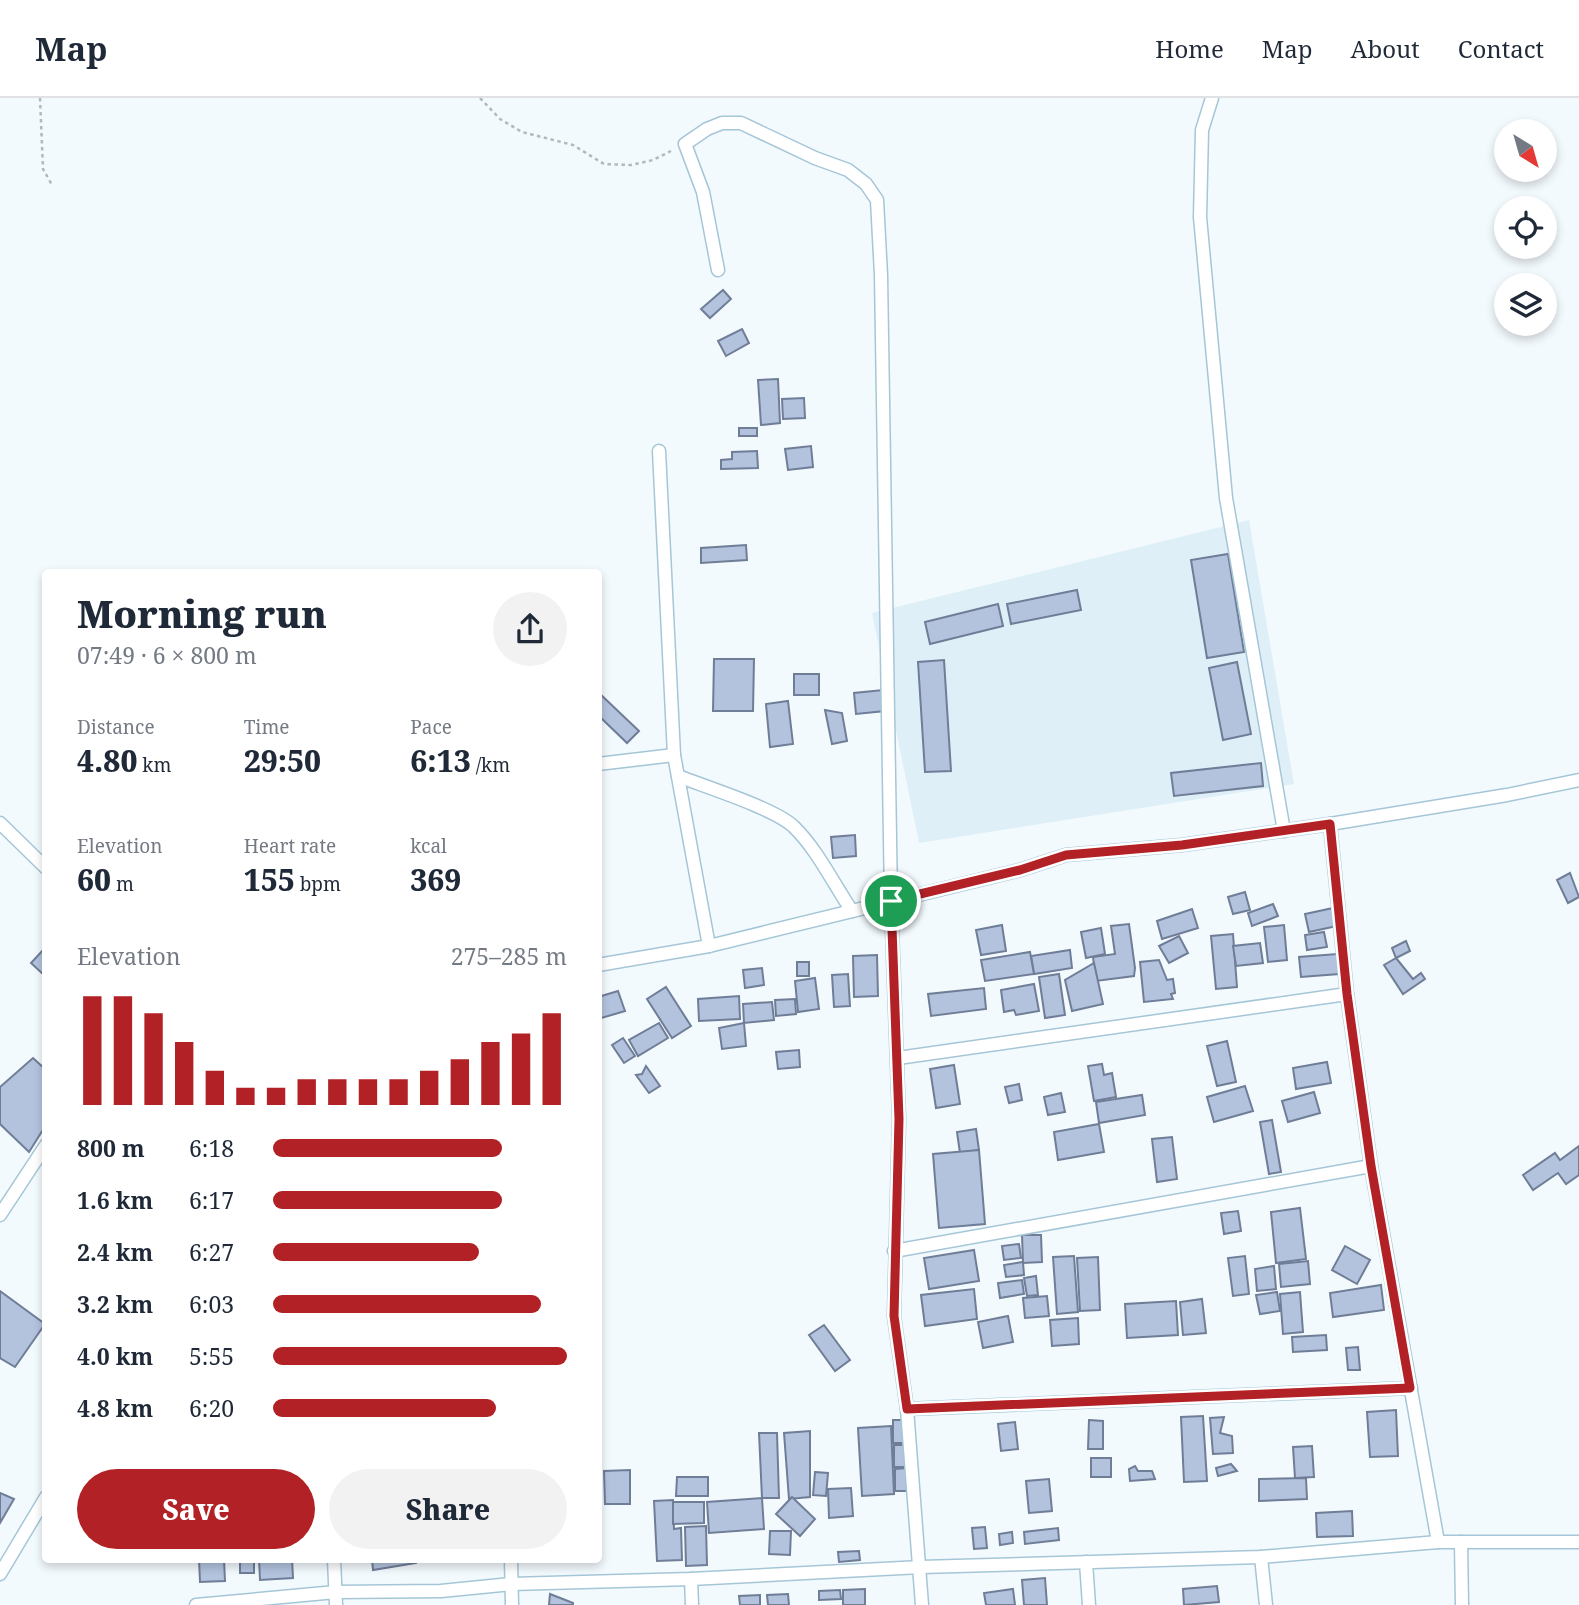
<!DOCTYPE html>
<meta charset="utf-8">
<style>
body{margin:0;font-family:"Noto Serif",serif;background:#f2f2f3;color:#1f2937;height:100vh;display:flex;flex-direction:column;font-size:26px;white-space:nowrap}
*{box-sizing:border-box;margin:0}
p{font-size:23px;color:#747a83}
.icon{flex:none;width:38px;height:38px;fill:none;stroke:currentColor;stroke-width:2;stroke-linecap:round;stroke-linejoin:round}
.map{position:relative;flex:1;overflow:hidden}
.panel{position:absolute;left:42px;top:471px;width:560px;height:994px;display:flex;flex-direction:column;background:#fff;border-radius:7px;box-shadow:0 4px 10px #0003}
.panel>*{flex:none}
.needle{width:46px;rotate:143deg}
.fabs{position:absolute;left:1494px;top:21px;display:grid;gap:14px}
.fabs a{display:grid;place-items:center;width:63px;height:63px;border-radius:50%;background:#fff;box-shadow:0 4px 10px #0003;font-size:35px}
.pin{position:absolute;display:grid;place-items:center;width:60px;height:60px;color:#fff;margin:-30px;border:4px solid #fff;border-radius:50%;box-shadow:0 2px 7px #0007}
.round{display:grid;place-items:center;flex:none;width:74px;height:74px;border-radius:37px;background:#f2f2f3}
.head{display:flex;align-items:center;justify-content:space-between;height:119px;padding:0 35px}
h1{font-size:38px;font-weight:800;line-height:52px}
.figures{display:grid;grid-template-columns:repeat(3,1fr);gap:10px;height:119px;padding:7px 35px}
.figures div{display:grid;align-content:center}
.figures b{font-size:30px;font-weight:800}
.figures small{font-size:19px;font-weight:400}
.figures p{font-size:19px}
.chart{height:196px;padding:14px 35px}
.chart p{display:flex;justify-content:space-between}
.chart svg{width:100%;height:126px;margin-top:7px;stroke:#b22125;stroke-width:6}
.primary-button{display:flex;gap:14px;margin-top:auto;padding:14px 35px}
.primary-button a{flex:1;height:80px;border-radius:42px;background:#b22125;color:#fff;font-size:28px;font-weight:800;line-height:80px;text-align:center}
.primary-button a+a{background:#f2f2f3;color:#1f2937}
ul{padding:0 35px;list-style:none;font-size:23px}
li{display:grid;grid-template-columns:112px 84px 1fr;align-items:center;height:52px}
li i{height:18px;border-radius:9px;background:#b22125}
header{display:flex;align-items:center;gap:42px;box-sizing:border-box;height:98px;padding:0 35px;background:#fff;border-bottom:2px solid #e0e1e3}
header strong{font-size:33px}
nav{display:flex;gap:38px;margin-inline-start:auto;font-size:24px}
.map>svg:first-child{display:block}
.built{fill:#dfeff8}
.building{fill:#b3c3de;stroke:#6f7d97;stroke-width:2}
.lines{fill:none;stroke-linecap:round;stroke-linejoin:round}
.street-casing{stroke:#a5c6d7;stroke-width:15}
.path{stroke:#b0b9be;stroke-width:2.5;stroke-dasharray:3.5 3.5;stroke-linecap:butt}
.street{stroke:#fff;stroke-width:12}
.route-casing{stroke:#fff;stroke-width:14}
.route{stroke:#b22125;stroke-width:9}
</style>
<header>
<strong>Map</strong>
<nav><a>Home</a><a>Map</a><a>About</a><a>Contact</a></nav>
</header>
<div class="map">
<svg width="1579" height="1507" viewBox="0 0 1579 1507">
<rect width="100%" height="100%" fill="#f3fafe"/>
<path class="built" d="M1249 422 1294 686 919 745 872 515Z"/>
<g class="building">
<path d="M723 192 731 201 710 220 701 211Z"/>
<path d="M742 231 749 245 726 258 718 243Z"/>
<path d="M778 281 780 325 761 327 758 282Z"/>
<path d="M804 300 805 320 783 321 782 301Z"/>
<rect x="739" y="330" width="18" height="8"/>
<path d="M811 348 813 369 788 372 785 351Z"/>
<path d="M757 353 758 370 721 371V362L732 361V354Z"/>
<path d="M746 447 747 462 701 465V450Z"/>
<path d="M1228 456 1244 554 1207 560 1191 462Z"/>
<path d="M1077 492 1081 512 1011 526 1007 506Z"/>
<path d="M998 506 1003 528 930 546 925 524Z"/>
<path d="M714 561H754L753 613H713Z"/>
<path d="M944 562 951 673 925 674 918 564Z"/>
<path d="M1237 564 1251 636 1223 642 1209 570Z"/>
<rect x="794" y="576" width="25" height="21"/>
<path d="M883 592 885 613 856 616 854 595Z"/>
<path d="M598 594 639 633 627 645 598 617Z"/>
<path d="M788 603 793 646 770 649 766 606Z"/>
<path d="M825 612 842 615 847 643 832 646Z"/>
<path d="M1261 665 1263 688 1174 698 1171 675Z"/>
<path d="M855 737 856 758 833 760 831 739Z"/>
<path d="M1570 775 1579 799 1568 805 1557 782Z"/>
<path d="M1245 794 1250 812 1233 816 1228 799Z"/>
<path d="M1273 806 1278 818 1252 828 1248 815Z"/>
<path d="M1333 810 1337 828 1309 834 1305 816Z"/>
<path d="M1192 811 1198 830 1162 841 1157 823Z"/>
<path d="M1129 826 1135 870 1134 878 1096 883 1093 859 1115 856 1111 828Z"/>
<path d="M1002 827 1006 853 981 857 976 832Z"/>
<path d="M1284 827 1287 862 1268 864 1264 829Z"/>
<path d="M1101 830 1105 856 1086 860 1081 834Z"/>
<path d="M1324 834 1327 849 1307 852 1305 837Z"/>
<path d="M1233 836 1237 889 1216 891 1211 838Z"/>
<path d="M1179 838 1188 855 1169 865 1159 848Z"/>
<path d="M1406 843 1410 853 1396 860 1392 850Z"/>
<path d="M1260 845 1263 865 1236 868 1233 848Z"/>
<path d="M44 851 46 852V879L31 865Z"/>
<path d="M1070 852 1072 870 1034 876 1031 858Z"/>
<path d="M1030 854 1034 876 985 883 981 862Z"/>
<path d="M1337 856 1339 876 1301 879 1299 859Z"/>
<path d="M877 857 878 898 854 899 853 858Z"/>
<path d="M1396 860 1413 881 1421 875 1425 881 1403 896 1384 867Z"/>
<path d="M1159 862 1167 882 1173 881 1175 895 1171 896 1173 901 1144 904 1140 864Z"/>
<rect x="797" y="864" width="12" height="14"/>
<path d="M1094 865 1103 906 1072 913 1065 882Z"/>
<path d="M762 870 764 887 745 890 743 872Z"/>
<path d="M848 876 850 908 834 909 832 877Z"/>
<path d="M1059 876 1065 917 1045 920 1039 879Z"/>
<path d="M815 880 819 911 798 914 795 883Z"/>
<path d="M1034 886 1039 913 1016 917 1014 912 1004 914 1001 892Z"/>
<path d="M666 889 691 928 672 940 647 901Z"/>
<path d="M984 890 986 911 931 918 928 896Z"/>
<path d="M618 893 625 913 598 921V899Z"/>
<path d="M739 898 740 921 699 923 698 901Z"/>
<path d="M795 901 796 916 776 918 775 902Z"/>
<path d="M772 904 774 922 744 925 743 906Z"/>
<path d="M659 925 668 940 638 958 629 942Z"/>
<path d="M744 925 746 948 722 951 719 930Z"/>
<path d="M623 940 635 958 624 965 612 947Z"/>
<path d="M1227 943 1236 984 1217 988 1207 948Z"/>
<path d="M799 952 800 969 778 971 776 954Z"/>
<path d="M33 960 46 972V1027L29 1054 0 1026V989Z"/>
<path d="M1327 964 1331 985 1296 991 1293 970Z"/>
<path d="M1102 966 1104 977 1112 975 1116 999 1094 1003 1088 968Z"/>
<path d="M954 967 960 1006 936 1010 930 971Z"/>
<path d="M646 968 660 988 649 995 636 977 642 976Z"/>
<path d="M1019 986 1022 1002 1009 1005 1005 989Z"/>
<path d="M1245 988 1253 1013 1214 1024 1207 999Z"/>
<path d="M1314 994 1320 1015 1288 1024 1282 1003Z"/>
<path d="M1061 995 1065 1014 1048 1017 1044 999Z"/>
<path d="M1142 997 1145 1017 1099 1025 1096 1004Z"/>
<path d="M1272 1022 1281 1074 1269 1076 1260 1024Z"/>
<path d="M1099 1026 1104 1054 1058 1062 1054 1034Z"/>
<path d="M976 1031 979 1052 960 1055 957 1034Z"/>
<path d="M1172 1039 1177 1081 1157 1084 1152 1041Z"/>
<path d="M1579 1048V1077L1566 1086 1558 1075 1533 1092 1523 1077 1555 1055 1560 1062Z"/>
<path d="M979 1052 985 1126 939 1130 933 1056Z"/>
<path d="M1300 1110 1306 1161 1276 1165 1271 1114Z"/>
<path d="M1238 1113 1241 1133 1224 1136 1221 1115Z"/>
<path d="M1022 1137H1041L1042 1164 1023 1165Z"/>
<path d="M1019 1146 1021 1160 1004 1162 1002 1148Z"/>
<path d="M1345 1148 1370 1162 1357 1186 1332 1172Z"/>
<path d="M974 1152 979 1183 929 1191 924 1160Z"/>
<path d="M1074 1158 1078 1214 1057 1216 1053 1159Z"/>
<path d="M1245 1158 1249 1196 1233 1198 1228 1160Z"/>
<path d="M1098 1159 1100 1212 1080 1213 1077 1160Z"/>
<path d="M1308 1163 1310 1186 1281 1189 1279 1166Z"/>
<path d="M1023 1164 1024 1177 1006 1179 1004 1167Z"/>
<path d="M1274 1168 1276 1191 1257 1193 1255 1171Z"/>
<path d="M1036 1178 1038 1197 1027 1198 1024 1180Z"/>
<path d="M1022 1182 1024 1196 1000 1200 998 1185Z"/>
<path d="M1381 1187 1384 1212 1333 1219 1330 1195Z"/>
<path d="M974 1191 977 1221 925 1228 921 1197Z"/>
<path d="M0 1193 45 1226 15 1269 0 1260Z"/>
<path d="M1277 1194 1280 1213 1260 1216 1256 1197Z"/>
<path d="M1300 1194 1303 1234 1283 1236 1280 1196Z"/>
<path d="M1047 1198 1049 1218 1025 1220 1023 1200Z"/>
<path d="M1202 1201 1206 1235 1183 1237 1180 1204Z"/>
<path d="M1176 1203 1178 1237 1127 1240 1125 1206Z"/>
<path d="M1008 1218 1013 1244 983 1250 978 1224Z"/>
<path d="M1078 1220 1079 1246 1052 1248 1050 1222Z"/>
<path d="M824 1227 850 1262 835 1273 809 1237Z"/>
<path d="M1326 1237 1327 1252 1293 1254 1292 1239Z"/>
<path d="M1358 1249 1360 1272H1348L1346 1250Z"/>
<path d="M1396 1312 1398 1358 1370 1359 1367 1314Z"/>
<path d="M1203 1318 1207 1383 1184 1384 1181 1319Z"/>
<path d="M1224 1319 1220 1335 1232 1338 1233 1355 1213 1356 1210 1320Z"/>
<rect x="893" y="1322" width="13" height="23"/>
<path d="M1089 1322 1103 1323V1351H1088Z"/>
<path d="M1015 1324 1018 1351 1001 1353 998 1326Z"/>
<path d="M891 1328 894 1396 862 1398 858 1330Z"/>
<path d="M810 1333V1399L789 1401 784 1335Z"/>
<path d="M759 1335H777L779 1400H762Z"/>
<rect x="894" y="1347" width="13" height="22"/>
<path d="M1312 1348 1314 1379 1295 1380 1293 1349Z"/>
<rect x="1091" y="1360" width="20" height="19"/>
<path d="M1231 1366 1237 1373 1218 1378 1216 1370Z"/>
<path d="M1135 1368 1138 1373H1152L1155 1381 1130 1383 1129 1371Z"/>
<path d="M907 1370V1393H895V1371Z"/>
<path d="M630 1372V1406H605L604 1373Z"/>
<path d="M815 1374 828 1375 826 1398 813 1397Z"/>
<path d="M677 1379H708V1398H676Z"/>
<path d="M1306 1380 1307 1401 1259 1403V1381Z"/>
<path d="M1049 1381 1052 1413 1029 1415 1026 1383Z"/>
<path d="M851 1390 853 1418 829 1420 828 1391Z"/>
<path d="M0 1395 14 1401 0 1425Z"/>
<path d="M792 1399 815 1421 800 1438 776 1416Z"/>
<path d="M762 1400 764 1431 709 1435 707 1404Z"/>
<path d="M673 1402 674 1431 681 1430 682 1462 657 1463 654 1403Z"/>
<path d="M673 1404H704V1425L673 1426Z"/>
<path d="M1352 1413 1353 1438 1317 1439 1316 1415Z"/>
<path d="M706 1428 707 1467 686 1468 685 1429Z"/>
<path d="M985 1429 987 1450 974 1451 972 1430Z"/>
<path d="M1058 1430 1059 1442 1025 1446 1024 1434Z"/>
<path d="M770 1433H791L790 1457 769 1456Z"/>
<path d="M1012 1434 1013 1445 1000 1447 999 1436Z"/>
<path d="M859 1453 860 1462 839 1464 838 1454Z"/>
<path d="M199 1461H224L225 1483 200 1484Z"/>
<rect x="240" y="1461" width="14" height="14"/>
<path d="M259 1461H292L293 1480 260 1482Z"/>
<path d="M372 1461H416V1465L373 1472Z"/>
<path d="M1045 1480 1047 1507H1024L1022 1482Z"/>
<path d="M1217 1488 1219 1504 1184 1507 1183 1491Z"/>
<path d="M865 1491V1507H843V1492Z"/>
<path d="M1013 1491 1015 1507H986L984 1495Z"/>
<path d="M840 1492 841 1501 819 1502V1493Z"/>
<path d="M550 1496 573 1505V1507H549Z"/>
<path d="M788 1496 789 1507H768L767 1497Z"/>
<path d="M760 1497V1507H740L739 1498Z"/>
</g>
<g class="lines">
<g class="street-casing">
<g id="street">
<path d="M1212 0 1202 32 1200 119 1226 400 1284 733"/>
<path d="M718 172 703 94 685 46 707 31 722 25H741L815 60 848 72 866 86 877 102 881 177 891 803 899 1021 894 1218 907 1311 922 1507"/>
<path d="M659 353 674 657 709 848"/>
<path d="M598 666 674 657"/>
<path d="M678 678C706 689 773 710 793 728 817 751 833 785 852 813"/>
<path d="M0 725 46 770"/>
<path d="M1330 726 1347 896 1371 1068 1438 1444"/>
<path d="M598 867 709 848 1020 772 1066 757 1182 747 1330 726 1507 697 1579 682"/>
<path d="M898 960 1347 896"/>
<path d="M0 1117 46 1047"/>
<path d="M894 1153 1371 1068"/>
<path d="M907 1311 1411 1290"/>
<path d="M1461 1444 1462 1507"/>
<path d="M1261 1459 1266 1507"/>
<path d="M334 1461 336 1507"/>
<path d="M511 1461 512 1507"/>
<path d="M1086 1464 1089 1507"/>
<path d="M0 1476 46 1399"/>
<path d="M691 1481 692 1507"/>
<path d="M196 1507 336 1494 441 1493 511 1486 691 1481 921 1469 1261 1459 1438 1444H1579"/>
</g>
</g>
<g class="path">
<path d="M40 0 43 71 52 87"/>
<path d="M480 0 500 21 522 34 573 47 604 66 631 67 653 62 671 53"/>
</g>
<use href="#street" class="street"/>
</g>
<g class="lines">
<g class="route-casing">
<path id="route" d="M1330 726 1347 896 1371 1068 1410 1290 907 1311 894 1218 899 1021 891 803 1020 772 1066 757 1182 747Z"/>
</g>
<use href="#route" class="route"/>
</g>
</svg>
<div class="fabs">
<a><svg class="needle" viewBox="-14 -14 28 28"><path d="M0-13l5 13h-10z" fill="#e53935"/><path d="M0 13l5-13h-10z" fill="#747a83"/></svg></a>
<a><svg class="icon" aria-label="locate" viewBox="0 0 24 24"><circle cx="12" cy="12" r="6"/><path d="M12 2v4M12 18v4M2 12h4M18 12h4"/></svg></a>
<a><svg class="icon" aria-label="layers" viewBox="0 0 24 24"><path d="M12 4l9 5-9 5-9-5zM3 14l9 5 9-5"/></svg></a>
</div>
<div class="pin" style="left:891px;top:803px;background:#1e9e55"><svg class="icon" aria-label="arrive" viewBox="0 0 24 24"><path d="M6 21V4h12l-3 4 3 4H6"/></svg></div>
<section class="panel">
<div class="head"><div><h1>Morning run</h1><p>07:49 · 6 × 800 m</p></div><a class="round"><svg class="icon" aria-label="share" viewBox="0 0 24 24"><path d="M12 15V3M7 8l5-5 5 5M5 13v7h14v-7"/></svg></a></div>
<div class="figures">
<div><p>Distance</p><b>4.80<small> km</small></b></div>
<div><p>Time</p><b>29:50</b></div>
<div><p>Pace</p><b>6:13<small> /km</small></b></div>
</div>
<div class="figures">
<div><p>Elevation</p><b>60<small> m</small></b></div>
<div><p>Heart rate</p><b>155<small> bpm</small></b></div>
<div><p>kcal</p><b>369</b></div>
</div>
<div class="chart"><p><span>Elevation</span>275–285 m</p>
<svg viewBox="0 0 160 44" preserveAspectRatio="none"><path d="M5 44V6M15 44V6M25 44V12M35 44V22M45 44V32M55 44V38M65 44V38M75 44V35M85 44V35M95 44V35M105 44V35M115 44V32M125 44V28M135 44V22M145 44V19M155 44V12"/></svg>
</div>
<ul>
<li><b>800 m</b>6:18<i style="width:78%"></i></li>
<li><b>1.6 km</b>6:17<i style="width:78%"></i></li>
<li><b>2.4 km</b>6:27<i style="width:70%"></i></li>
<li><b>3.2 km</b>6:03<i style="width:91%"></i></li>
<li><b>4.0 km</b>5:55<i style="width:100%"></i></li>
<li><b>4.8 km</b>6:20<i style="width:76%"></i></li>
</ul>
<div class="primary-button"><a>Save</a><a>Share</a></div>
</section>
</div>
